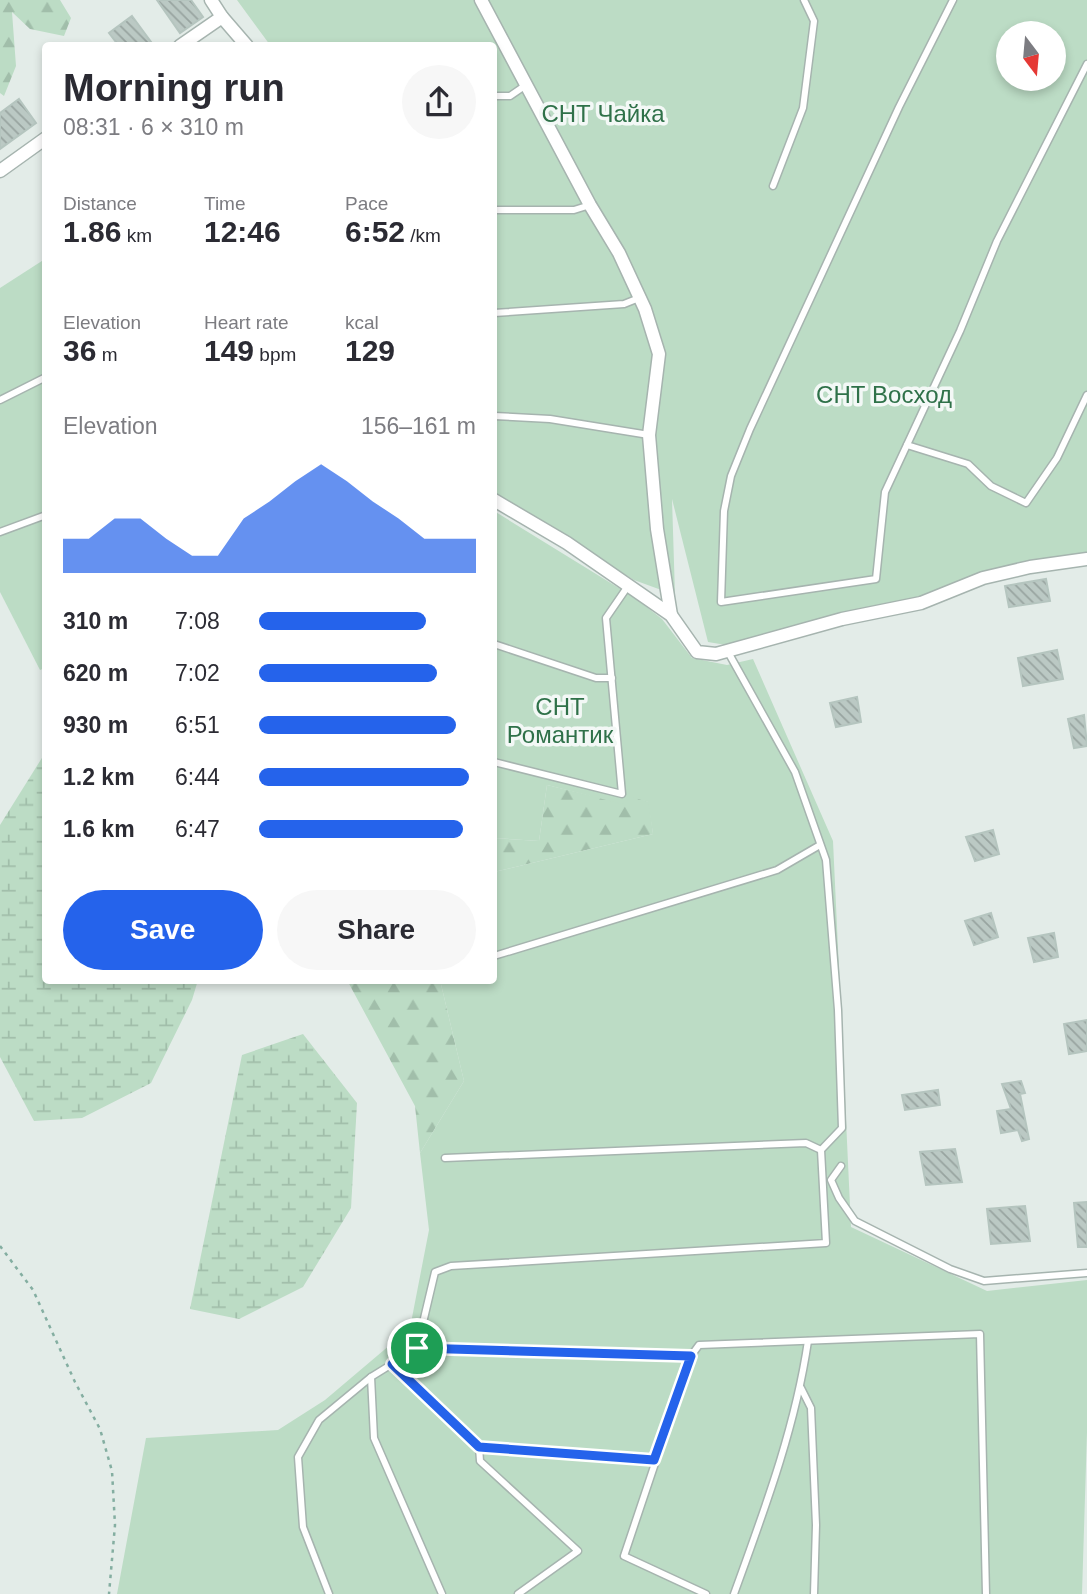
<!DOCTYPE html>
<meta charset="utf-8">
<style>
body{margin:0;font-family:Arial,sans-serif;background:#f7f7f7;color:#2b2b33;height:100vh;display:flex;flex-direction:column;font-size:26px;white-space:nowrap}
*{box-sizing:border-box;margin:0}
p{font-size:23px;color:#7c7c81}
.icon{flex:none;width:38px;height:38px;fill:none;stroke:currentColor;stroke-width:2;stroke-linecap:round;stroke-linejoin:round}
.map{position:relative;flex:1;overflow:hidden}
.side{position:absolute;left:42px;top:42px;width:455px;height:942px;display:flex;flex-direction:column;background:#fff;border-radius:7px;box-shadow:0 4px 10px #0003}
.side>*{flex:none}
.needle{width:46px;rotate:164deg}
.buttons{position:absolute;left:996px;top:21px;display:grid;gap:14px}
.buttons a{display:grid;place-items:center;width:70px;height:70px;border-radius:50%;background:#fff;box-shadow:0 4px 10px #0003;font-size:35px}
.pin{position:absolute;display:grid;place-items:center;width:60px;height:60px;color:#fff;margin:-30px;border:4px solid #fff;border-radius:50%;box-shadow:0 2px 7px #0007}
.round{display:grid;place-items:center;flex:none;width:74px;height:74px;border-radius:37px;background:#f7f7f7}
.head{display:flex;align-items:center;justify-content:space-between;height:119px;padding:0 21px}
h1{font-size:38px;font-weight:600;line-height:52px}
.figures{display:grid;grid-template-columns:repeat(3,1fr);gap:10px;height:119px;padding:7px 21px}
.figures div{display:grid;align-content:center}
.figures b{font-size:30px;font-weight:600}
.figures small{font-size:19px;font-weight:400}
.figures p{font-size:19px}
.chart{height:196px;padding:14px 21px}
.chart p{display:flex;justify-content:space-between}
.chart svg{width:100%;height:126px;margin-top:7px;fill:#2563eb;opacity:.7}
.button{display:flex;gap:14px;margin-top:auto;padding:14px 21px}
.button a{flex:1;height:80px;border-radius:42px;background:#2563eb;color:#fff;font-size:28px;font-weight:600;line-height:80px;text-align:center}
.button a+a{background:#f7f7f7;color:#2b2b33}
ul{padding:0 21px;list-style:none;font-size:23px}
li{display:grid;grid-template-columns:112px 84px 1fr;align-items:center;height:52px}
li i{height:18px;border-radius:9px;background:#2563eb}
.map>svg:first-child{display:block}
.forest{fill:url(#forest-firs)}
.wetland{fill:url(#wetland-marsh)}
.garden{fill:#bcdcc5;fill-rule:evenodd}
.building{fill:url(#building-back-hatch);stroke:#b5c5bf;stroke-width:2}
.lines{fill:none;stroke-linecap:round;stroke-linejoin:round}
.lane-casing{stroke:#a6b4af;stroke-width:9}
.street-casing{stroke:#a6b4af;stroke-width:15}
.path{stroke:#84aea1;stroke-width:2.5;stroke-dasharray:3.5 5;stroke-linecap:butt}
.lane{stroke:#fff;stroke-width:6}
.street{stroke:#fff;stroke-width:12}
.route-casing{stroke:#fff;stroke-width:14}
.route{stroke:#2563eb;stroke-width:9}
.labels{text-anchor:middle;stroke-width:7;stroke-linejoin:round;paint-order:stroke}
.park-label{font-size:24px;fill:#2f7149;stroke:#f3f8f6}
</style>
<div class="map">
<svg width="1087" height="1594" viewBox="0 0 1087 1594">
<defs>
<pattern id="forest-firs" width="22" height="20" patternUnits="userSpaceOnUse" patternTransform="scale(1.75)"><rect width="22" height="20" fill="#bcdcc5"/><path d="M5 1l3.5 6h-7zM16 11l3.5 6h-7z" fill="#a1beaa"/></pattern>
<pattern id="wetland-marsh" width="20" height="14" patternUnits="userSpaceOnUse" patternTransform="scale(1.75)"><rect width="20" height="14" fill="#bcdcc5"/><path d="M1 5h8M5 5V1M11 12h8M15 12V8" fill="none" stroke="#a1beaa"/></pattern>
<pattern id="building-back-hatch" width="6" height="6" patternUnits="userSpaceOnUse" patternTransform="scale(1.75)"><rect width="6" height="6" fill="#bbc9c4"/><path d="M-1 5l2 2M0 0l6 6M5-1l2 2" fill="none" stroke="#98a4a0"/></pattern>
</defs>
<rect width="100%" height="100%" fill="#e3ece8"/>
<g class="forest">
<path d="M0 0H60L71 18 64 36 30 29 12 12 16 66 4 96 0 93Z"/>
<path d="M547 785 622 803 632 796 649 802 653 834 494 872V838L539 841Z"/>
<path d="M347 980H440L464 1081 420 1153 415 1106Z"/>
</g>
<g class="wetland">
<path d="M45 753 46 980H198L192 1000 151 1083 82 1118 34 1121 0 1057V825Z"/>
<path d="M303 1034 357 1103 351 1208 303 1287 239 1319 190 1309 242 1055Z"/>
</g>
<g class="garden">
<path d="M237 0H1087V553L909 601 726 645 708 642 672 499 675 595 634 580 494 493V46L270 45ZM1008 33H1054V79H1008Z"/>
<path d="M45 259V668L40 670 0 592V288Z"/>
<path d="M494 511 635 598 662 619 692 658 727 665 753 659 833 841 851 1227 987 1291 1087 1280V1432L1082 1594H117L146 1438 278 1430 325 1400 410 1328 429 1230 420 1153 464 1081 440 980H494V872L653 834 648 802 632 797 622 804 547 785 539 841 494 838Z"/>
</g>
<g class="building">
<path d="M157 0H191L203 17 180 33Z"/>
<path d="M132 16 154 46H119L109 33Z"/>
<path d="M19 99 36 123 0 149V113Z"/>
<path d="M1046 579 1050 601 1009 607 1005 586Z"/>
<path d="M1057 650 1063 679 1023 686 1018 658Z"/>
<path d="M857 697 861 722 836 727 830 703Z"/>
<path d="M1084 715 1087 746 1074 748 1068 719Z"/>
<path d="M993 830 999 854 975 861 966 837Z"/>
<path d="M991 913 998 937 974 945 965 921Z"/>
<path d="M1054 933 1058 957 1034 962 1028 938Z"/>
<path d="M1087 1020V1051L1069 1054 1064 1024Z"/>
<path d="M1021 1081 1025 1093 1020 1094 1029 1139 1022 1141 1018 1130 1001 1133 997 1111 1011 1109 1002 1084Z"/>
<path d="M938 1090 940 1105 905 1110 902 1095Z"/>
<path d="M955 1149 962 1182 926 1185 920 1152Z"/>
<path d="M1087 1202V1247H1078L1074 1203Z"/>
<path d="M1025 1206 1030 1241 991 1244 987 1209Z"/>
</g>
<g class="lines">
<g class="lane-casing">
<g id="lane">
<path d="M953 0 899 107 750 429 731 476 724 511 721 602 876 579 885 492 960 331 997 241 1087 64"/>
<path d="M494 96H510L526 85"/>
<path d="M773 186 803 108 814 21 804 0"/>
<path d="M494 210H574L590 205"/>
<path d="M494 313 624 304 639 298"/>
<path d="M0 400 46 377"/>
<path d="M494 416 550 419 649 435"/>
<path d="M907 445 968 464 991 486 1026 503 1057 458 1087 395"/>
<path d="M0 532 46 515"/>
<path d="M494 644 596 678H612"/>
<path d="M494 762 622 794 606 618 628 586"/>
<path d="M494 956 777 870 820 845"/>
<path d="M445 1158 806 1143 821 1150"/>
<path d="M841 1166 831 1180 839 1198 855 1221 950 1269 984 1281 1087 1273"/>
<path d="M417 1348 435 1272 451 1266 826 1243 821 1150 842 1128 838 1010 826 860 795 772 728 652"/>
<path d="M691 1356 624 1556 706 1594"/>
<path d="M392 1364 371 1377 374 1438 442 1594"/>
<path d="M801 1388 811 1408 816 1525 814 1594"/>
<path d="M479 1447 480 1461 578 1551 518 1594"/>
<path d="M654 1460 479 1447 392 1364 417 1348 691 1356 699 1345 980 1334 986 1594"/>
<path d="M329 1594 303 1527 298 1457 319 1420 371 1377"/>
<path d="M734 1594C764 1511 795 1429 808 1341"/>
</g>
</g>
<g class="street-casing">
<g id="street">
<path d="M211 0 222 17 247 46"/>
<path d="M481 0 590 205 619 253 645 309 659 354 649 435 657 529 671 615"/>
<path d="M180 46 222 17"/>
<path d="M0 171 46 138"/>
<path d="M494 500 567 543 671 615 697 652 716 654 842 619 921 603 983 578 1030 567 1087 559"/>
</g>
</g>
<path class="path" d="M0 1246 33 1290 75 1382 100 1429 112 1471 115 1525 109 1594"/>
<use href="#lane" class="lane"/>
<use href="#street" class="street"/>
</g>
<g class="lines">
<g class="route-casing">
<path id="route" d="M417 1348 691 1356 654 1460 479 1447 392 1364Z"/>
</g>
<use href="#route" class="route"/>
</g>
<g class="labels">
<g class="park-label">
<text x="603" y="122">СНТ Чайка</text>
<text x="884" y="403">СНТ Восход</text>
<text x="560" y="715">СНТ<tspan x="560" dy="28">Романтик</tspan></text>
</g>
</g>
</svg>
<div class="buttons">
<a><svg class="needle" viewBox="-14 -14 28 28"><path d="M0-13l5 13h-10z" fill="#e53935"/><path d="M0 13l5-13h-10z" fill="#7c7c81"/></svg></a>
</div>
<div class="pin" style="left:417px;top:1348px;background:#1e9e55"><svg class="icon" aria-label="arrive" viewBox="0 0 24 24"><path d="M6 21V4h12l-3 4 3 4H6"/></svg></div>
<section class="side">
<div class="head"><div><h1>Morning run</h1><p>08:31 · 6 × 310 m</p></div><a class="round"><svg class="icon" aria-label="share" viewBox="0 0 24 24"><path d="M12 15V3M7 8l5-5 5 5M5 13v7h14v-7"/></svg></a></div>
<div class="figures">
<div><p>Distance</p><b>1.86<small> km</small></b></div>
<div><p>Time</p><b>12:46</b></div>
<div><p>Pace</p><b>6:52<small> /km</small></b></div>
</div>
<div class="figures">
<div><p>Elevation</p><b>36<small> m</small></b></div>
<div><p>Heart rate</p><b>149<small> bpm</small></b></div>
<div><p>kcal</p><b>129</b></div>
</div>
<div class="chart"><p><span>Elevation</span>156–161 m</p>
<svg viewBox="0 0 160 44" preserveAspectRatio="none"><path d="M0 44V32L10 32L20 25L30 25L40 32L50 38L60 38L70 25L80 19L90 12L100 6L110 12L120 19L130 25L140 32L150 32L160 32V44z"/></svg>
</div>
<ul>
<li><b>310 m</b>7:08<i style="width:77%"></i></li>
<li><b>620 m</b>7:02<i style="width:82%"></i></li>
<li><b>930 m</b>6:51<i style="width:91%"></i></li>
<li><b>1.2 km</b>6:44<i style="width:97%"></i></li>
<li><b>1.6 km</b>6:47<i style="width:94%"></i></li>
</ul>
<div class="button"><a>Save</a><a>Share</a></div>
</section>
</div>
